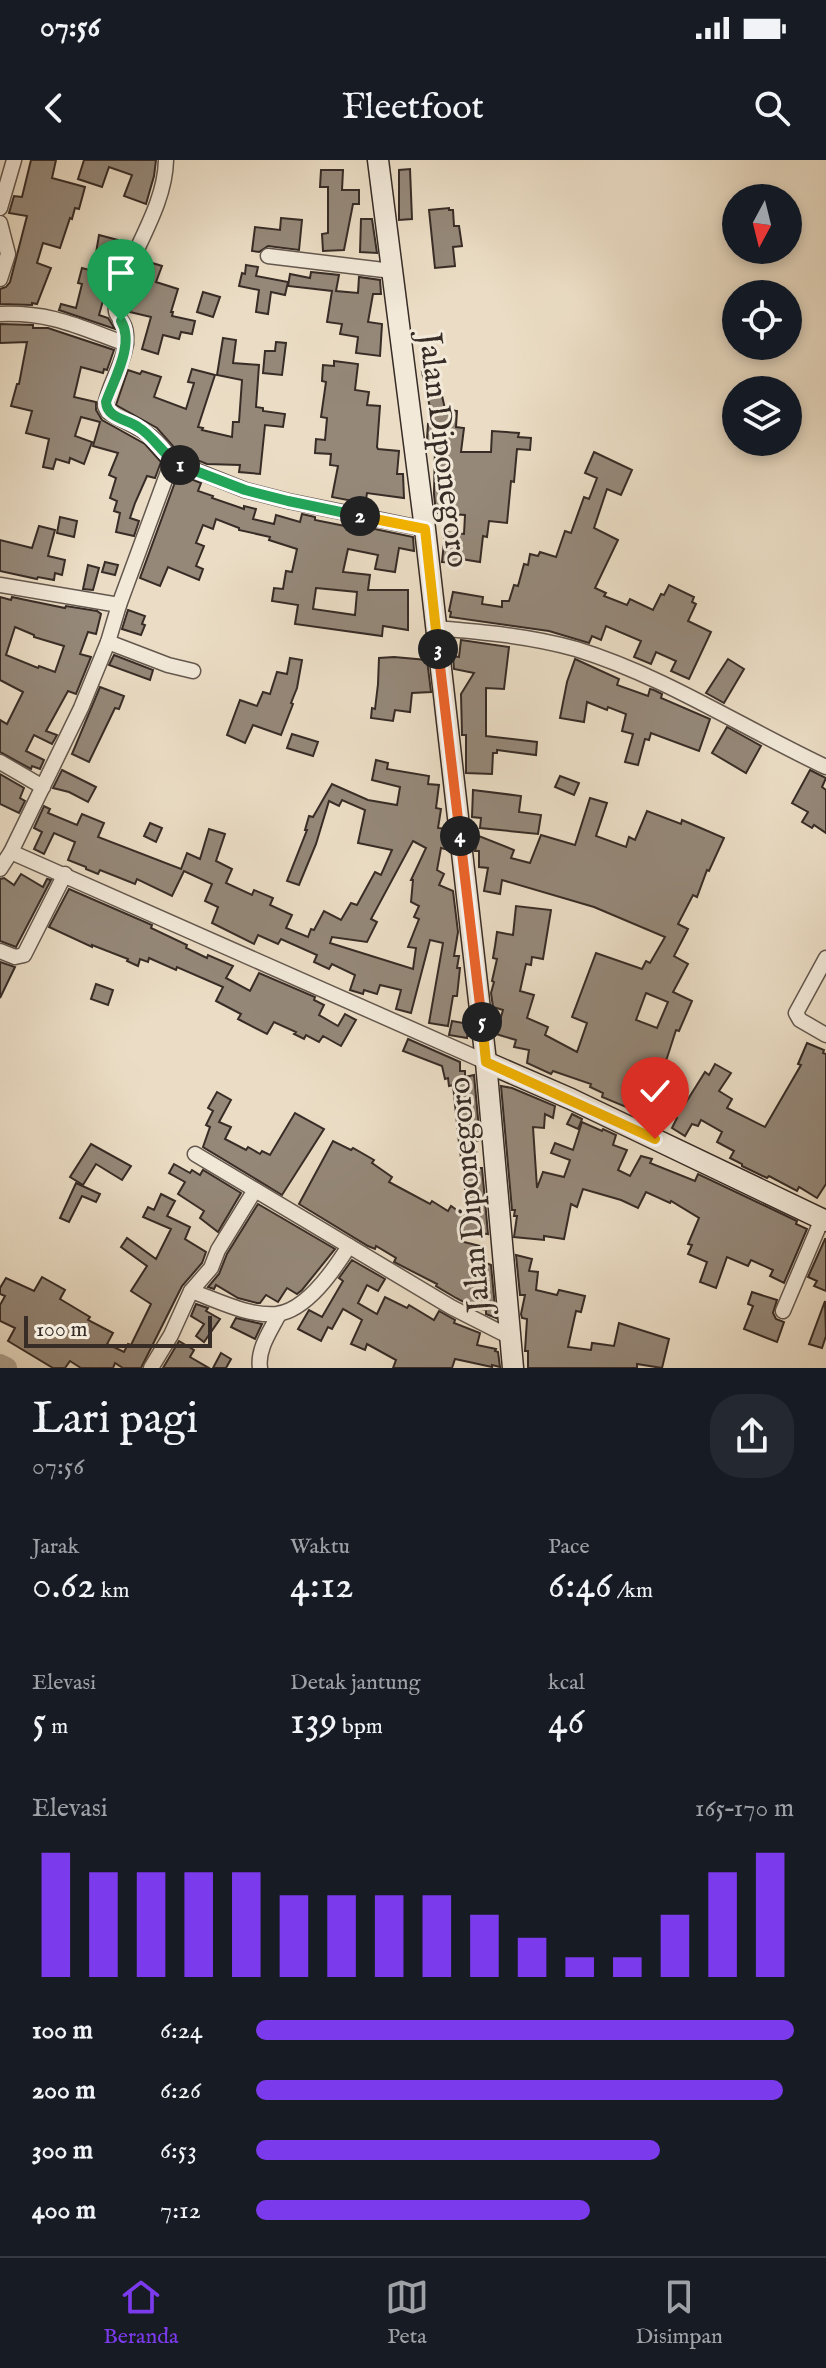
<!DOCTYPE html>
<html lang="id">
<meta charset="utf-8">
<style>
body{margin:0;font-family:"IM FELL English",serif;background:#242831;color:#f1f3f6;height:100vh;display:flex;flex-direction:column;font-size:30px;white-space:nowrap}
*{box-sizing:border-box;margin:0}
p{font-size:26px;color:#9ea1a6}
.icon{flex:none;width:44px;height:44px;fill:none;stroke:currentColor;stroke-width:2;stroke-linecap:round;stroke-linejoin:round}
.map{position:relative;height:1208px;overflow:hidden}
.sheet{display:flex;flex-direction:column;background:#171b24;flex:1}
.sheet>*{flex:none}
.needle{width:52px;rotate:187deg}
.tools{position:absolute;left:722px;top:24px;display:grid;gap:16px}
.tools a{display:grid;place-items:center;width:80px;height:80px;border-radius:50%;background:#171b24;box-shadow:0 4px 12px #0003;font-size:40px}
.scale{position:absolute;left:24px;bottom:20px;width:188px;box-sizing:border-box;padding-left:8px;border:4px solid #372c26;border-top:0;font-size:22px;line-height:28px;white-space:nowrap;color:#372c26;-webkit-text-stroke:6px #f2e9d9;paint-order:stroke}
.pin{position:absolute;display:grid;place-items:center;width:68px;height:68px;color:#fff;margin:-82px -34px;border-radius:50% 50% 50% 0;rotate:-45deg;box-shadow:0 0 8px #0007}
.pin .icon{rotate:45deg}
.km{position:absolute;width:40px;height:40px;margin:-20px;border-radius:50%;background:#222;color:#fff;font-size:22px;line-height:40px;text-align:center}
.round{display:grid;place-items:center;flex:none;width:84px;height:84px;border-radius:32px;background:#242831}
.summary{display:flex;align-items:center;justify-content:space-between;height:136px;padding:0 32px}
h1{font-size:44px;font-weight:600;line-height:60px}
.figures{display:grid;grid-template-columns:repeat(3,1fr);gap:12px;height:136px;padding:8px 32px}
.figures div{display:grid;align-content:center}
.figures b{font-size:40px;font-weight:600}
.figures small{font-size:22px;font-weight:400}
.figures p{font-size:22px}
.chart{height:224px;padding:16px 32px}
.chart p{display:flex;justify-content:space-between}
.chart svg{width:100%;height:144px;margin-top:8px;stroke:#7c3aed;stroke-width:6}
ul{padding:0 32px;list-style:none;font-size:26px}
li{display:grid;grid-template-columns:128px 96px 1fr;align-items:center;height:60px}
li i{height:20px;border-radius:10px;background:#7c3aed}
.status{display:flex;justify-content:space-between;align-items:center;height:56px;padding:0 40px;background:#171b24;direction:ltr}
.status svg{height:22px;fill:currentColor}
header{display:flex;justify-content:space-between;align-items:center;height:104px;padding:0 32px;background:#171b24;font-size:36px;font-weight:600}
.tabs{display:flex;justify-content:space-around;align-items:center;height:112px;border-top:2px solid #363941;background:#171b24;font-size:22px;color:#9ea1a6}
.tabs a{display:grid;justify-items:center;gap:4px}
.tabs .on{color:#7c3aed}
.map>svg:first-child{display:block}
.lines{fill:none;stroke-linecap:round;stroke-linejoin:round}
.river{stroke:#aea18f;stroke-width:22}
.building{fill:#958879;stroke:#372c26;stroke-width:2;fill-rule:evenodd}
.minor-casing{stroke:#64584e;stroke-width:17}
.secondary-casing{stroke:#372c26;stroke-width:23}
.minor{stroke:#f2e9d9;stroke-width:14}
.secondary{stroke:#f2e9d9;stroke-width:20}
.split-1-casing{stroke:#fff;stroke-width:16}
.split-2-casing{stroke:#fff;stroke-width:16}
.split-3-casing{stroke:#fff;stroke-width:16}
.split-4-casing{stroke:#fff;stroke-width:16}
.split-5-casing{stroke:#fff;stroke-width:16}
.split-6-casing{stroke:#fff;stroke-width:16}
.split-1{stroke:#22a559;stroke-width:10}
.split-2{stroke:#22a559;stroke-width:10}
.split-3{stroke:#f5b400;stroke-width:10}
.split-4{stroke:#f0652b;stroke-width:10}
.split-5{stroke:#f0652b;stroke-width:10}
.split-6{stroke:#f5b400;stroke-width:10}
.labels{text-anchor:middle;stroke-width:6;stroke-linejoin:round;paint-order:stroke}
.street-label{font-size:32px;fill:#372c26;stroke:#f2e9d9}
</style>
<div class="status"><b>07:56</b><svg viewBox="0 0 49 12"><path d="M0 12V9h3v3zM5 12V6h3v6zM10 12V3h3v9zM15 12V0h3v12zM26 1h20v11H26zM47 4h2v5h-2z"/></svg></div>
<header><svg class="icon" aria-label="back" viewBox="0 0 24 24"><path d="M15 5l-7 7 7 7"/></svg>Fleetfoot<svg class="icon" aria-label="search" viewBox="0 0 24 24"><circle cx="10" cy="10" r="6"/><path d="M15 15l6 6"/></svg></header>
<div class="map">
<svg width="826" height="1208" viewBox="0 0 826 1208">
<rect width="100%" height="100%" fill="#ebddc5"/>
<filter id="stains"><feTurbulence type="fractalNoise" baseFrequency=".0025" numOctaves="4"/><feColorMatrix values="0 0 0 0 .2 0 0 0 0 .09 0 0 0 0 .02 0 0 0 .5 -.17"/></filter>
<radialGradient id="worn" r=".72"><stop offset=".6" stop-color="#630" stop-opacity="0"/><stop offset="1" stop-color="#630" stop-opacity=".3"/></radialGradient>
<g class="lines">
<path class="river" d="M0 1205 6 1208"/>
</g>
<g class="building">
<path d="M31 0H56L52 18 85 27 79 49 75 48 72 59 70 58 60 88 43 83 37 103 51 108 37 144 32 143V145L0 144V129L6 127 10 122 27 56 9 53 14 36 22 37Z"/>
<path d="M84 0H156L154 16 146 44 124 36 132 15 109 7 102 27 78 19Z"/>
<path d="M410 9 412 59 399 60V10Z"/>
<path d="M321 10H343L342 30H359V44H353L344 90 323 91 322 74 328 73V27H320Z"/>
<path d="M449 48V50H453L454 66H459L462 86 453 87 455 106 435 108 429 50Z"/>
<path d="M281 58 302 60 299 90 268 86 259 92 252 91 255 67 280 70Z"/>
<path d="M361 59H372L377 93 360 92Z"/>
<path d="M99 75 118 80 112 116 114 117 109 131 106 130 99 155 108 158 115 169 59 150 61 144 76 148 82 124 78 123 82 108 93 111Z"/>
<path d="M149 102 162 106 156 122 178 129 171 152H173L172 156 195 161 192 174 181 172 179 179 163 175 158 194 142 189 151 157 130 152Z"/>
<path d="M246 105 258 107 256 116 288 122 285 135 271 132 268 154 256 152 259 130 239 126 242 113 245 114Z"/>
<path d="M311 112 339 115 336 131 358 133 359 117 380 120 381 134H373L368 162 382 164 380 196 356 193 358 177 340 174 342 164 327 162 332 131 288 126 290 114 310 118Z"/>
<path d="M203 132 220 137 213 157 197 152Z"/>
<path d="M0 164 33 165V168H48L114 190 107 210 104 209 103 213 81 207 74 237 96 242V250L102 260 145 284 161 302 155 318 147 316 135 343 130 358 139 361 134 376 116 372 120 353 114 351 117 341 110 338 116 318 109 315 118 293 93 286 100 262 81 257 75 276 92 282 84 304 70 298 69 303 56 299 53 309 43 307 49 279 26 273 32 251 11 246 17 224H19L27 182 0 183Z"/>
<path d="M223 178 236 180 233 203 259 205 256 247 263 248V251L285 254 283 267 265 265 260 314 239 312 240 305 207 304 179 293 157 268 116 245 128 210 140 214 142 211 161 217 154 237 186 249 194 223 188 222 192 209 215 215 198 267 203 268 202 270 232 277 233 262H239L242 220 217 215Z"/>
<path d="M276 182 286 183 282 215 263 213 265 191H275Z"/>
<path d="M334 201 358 204 355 230 369 232 367 245 380 246 377 287 378 289 399 291 397 314H403L404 338 367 333 365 346 349 343 348 340 332 337 338 306 330 305 331 294 315 293 316 279 325 280 327 258 321 257 326 222 322 221 323 205 334 206Z"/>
<path d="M436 209 445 249 457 251 456 267 464 268 461 292H491L492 271 519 273 518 277 531 278 530 290 517 289 514 322 511 321 507 363 489 361 487 377 483 376 480 402 461 399V403L442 402 445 372 464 374 465 355 436 353 434 334 435 288H428L427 279 428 264 434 265 422 212Z"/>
<path d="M594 292 632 310 621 335 607 329 594 368 618 380 595 428 606 433 604 436 627 445 630 439 653 450 661 434 664 435 669 425 694 437 692 442 696 444 688 461 711 472 689 519 671 511 676 501 656 492 651 504 634 497 641 481 606 466 601 480 592 476 589 483 549 471 450 457 451 452 449 451 453 432 483 437 482 444 502 447V441H509L514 425 518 426 524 404 528 405 530 394 538 396 540 392 556 397 565 371 571 373 584 337 589 339 597 318 585 313Z"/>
<path d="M178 314 201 323 198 331 213 336 212 338 244 349V346L256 349 253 359 274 364 276 355 300 362 302 354 315 357V360L345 366 346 363 413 377 414 391 399 388 395 412 375 409 378 395 348 389 343 412 370 415 368 430H408V470L383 466 382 476 295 464 298 445 272 441 274 428 283 429 286 411 292 412 297 389 269 380 270 377 239 370V368L216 359 213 369 203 365 196 383 204 386 196 406 203 409 199 420 168 407 160 426 140 418ZM316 428 357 432 355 455 313 449Z"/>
<path d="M60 357 77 361 74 377 57 373Z"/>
<path d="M39 366 55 370 48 396 65 400 62 415 55 413 54 420 38 417 37 419 0 411V380L32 388Z"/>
<path d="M105 402 118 405 115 415 102 412Z"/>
<path d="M88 405 99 408 93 430 83 429Z"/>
<path d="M0 437 11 440 12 437 26 440 65 448 66 446 97 451 101 454 96 474 88 472 80 494 91 497 76 534 68 531 46 571 57 575 52 584 34 575 26 591 44 600 40 609 32 606 31 609 0 592V560L7 564 23 532 0 520ZM15 467 34 475V477L64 486 55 512 39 506 38 508 6 495Z"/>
<path d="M128 450 145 456 142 464 145 465 141 475 122 469Z"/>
<path d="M461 480 509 487 504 529 486 528V576L537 582 536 595 497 590V593H493L492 614 466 613V575H462L461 534 474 513 454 509 453 496 459 497Z"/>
<path d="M114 495 153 510 150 520 109 505Z"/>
<path d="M394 497 427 500 431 532 412 533 410 552 395 550 393 561 371 558 372 548 375 549 378 524 379 498Z"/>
<path d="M290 498 302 500 297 528 291 543 293 544 281 575 253 565 245 583 227 575 240 540 257 546 263 532 270 534 277 512 287 514Z"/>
<path d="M575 499 619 519 617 525 648 536 650 529 654 530 662 534 661 538 710 559 699 591 651 573 649 580 645 579 638 605 625 602 633 574 622 571 626 554 608 547 607 550 587 542 584 562 560 558 567 522Z"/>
<path d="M728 499 744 509 724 543 706 533Z"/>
<path d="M100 527 124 536 119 549 115 548 89 602 72 594Z"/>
<path d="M727 567 761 586 746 613 712 593Z"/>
<path d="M292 574 318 582 313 596 287 588Z"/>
<path d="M376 600 388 603 387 609 429 616 428 624 439 625 436 648 441 649 438 668 446 669 449 690 441 688 437 710 444 714 439 725 453 731 458 772 454 796H459L457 808H460L457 836H453L448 866 429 863 443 783 430 780 411 853 396 849 401 830 380 825 377 834 364 830 363 834 350 830 355 815 332 804 329 809 314 802 317 795 281 779 278 784 258 775 254 784 212 763 218 747 205 741 212 724 184 711 172 736 137 719 135 724 100 710 98 714 86 709V707L68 700 75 682 54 673 44 694 34 689 42 672 34 668 44 646 50 649 48 653 77 665 82 654 104 663 98 677 181 709 187 693 200 699 209 669 225 674 216 701 232 709 226 723 252 735 254 730 273 738 270 745 292 755 286 768 308 777 311 769 314 770 324 751 341 760 351 743 357 745 375 712 381 715 392 690 358 683 365 650 342 640 339 646 329 641 316 684 299 725 287 721 307 670H305L309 656 313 657 332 624 368 640 397 645 400 627 372 620ZM413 681 426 688 411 720H413L411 742 419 746 414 757 419 759 408 787 416 788 413 809 330 783 332 777 367 782 377 762 371 759Z"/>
<path d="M62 610 96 627 88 642 69 632 53 628Z"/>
<path d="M810 610 826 618 822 627 826 630V673L814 665 812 668 802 662 808 652 792 643Z"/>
<path d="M0 614 24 628 20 638 25 641 19 653 0 644Z"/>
<path d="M560 616 579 623 574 635 555 627Z"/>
<path d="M473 630 521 636 519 652 541 655 538 674 480 668 481 658 472 657Z"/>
<path d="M590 638 607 643 596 676 626 687 629 677 635 680 647 651 681 664 682 660 724 678 709 711 707 710 697 737 693 735 678 764 688 769 674 796 688 804 673 832 692 841 679 871 676 870 667 898 643 954 602 937 603 933 590 927 591 924 553 911 551 914 527 903 529 890 514 887 516 880 496 874 503 850 493 847 491 833 494 822 492 821 497 799 493 798 495 786 497 772 513 775 516 746 551 750 543 799 532 797 531 805 526 804 520 831 534 835 527 858 548 867 545 875 577 892 587 863 572 857 596 793 642 809 646 801 650 803 665 777 594 747 502 720 500 734 484 731 488 708 479 707V691H475L479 676 514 690 511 698 530 703 541 675 575 685ZM646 833 668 842 657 868 636 860Z"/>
<path d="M150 663 162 668 156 682 144 676Z"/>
<path d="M21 714 43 727 47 719 51 720 16 787 0 781V719L4 718 14 725Z"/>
<path d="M69 729 152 765 151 768 187 785 186 788 207 798 208 795 233 806 226 818 250 831 259 813 315 837 314 840 324 845 319 855 338 866 345 854 356 860 341 886 323 876 319 882 306 875 304 879 294 874 296 872 274 862 267 874 238 859 241 854 216 841 223 827 177 807 176 810 149 798 148 802 140 799 138 806 127 801 128 799 92 785V787L49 767Z"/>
<path d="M0 802 15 807 0 838Z"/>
<path d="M96 824 113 830 108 845 91 839Z"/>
<path d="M452 861 469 864 467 878 449 875Z"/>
<path d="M408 879 460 902V911H465V917L474 915 480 980 475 981 478 1008H482L488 1074 462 1071 460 1081 484 1087 481 1101 491 1105 496 1158 486 1154V1150L475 1148 456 1138 436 1126 437 1124 394 1102 396 1098 376 1086 375 1089 368 1086 299 1044 333 981 351 990 353 988 374 1000 372 1003 392 1017 389 1022 430 1044 432 1041 448 1051 451 1046 468 1058 467 1029H465L459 983 453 925 449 926 448 918 445 919 442 906 403 891Z"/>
<path d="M807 883 824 890 823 893 826 894V1024L817 1038 799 1027 797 1031 769 1016 767 1018 742 1006V1004L730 998 734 991 717 982 722 972 701 960 698 966 692 964 685 976 672 968 677 958 665 952 673 938 685 944 705 912 709 915 715 904 731 913 719 931 732 939 727 948 765 967 801 905 798 904Z"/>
<path d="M501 926 512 928 555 946 553 958 545 954 544 968 533 967 537 1028 543 1012 564 1017 570 1000 551 993 555 983 573 990 582 962 602 971 603 969 616 975 613 985 627 990 618 1010 630 1016 641 996 652 999 650 1003 695 1021 698 1014 797 1061 796 1064 807 1069 784 1123 770 1116 773 1110 751 1100 748 1106 727 1097 716 1128 700 1122 707 1102 688 1094 692 1085 688 1084 699 1058 671 1041 670 1043 646 1032 638 1048 621 1040 583 1029 577 1047 571 1044 564 1079 544 1076V1080L514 1077 517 1056H514L515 1050H512Z"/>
<path d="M217 932 231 940 219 962 231 967 225 979 246 990 248 987 260 994 262 991 270 995 295 953 324 969 282 1035 203 987 210 967 206 965 213 951 208 948Z"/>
<path d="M572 954 582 959 578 969 567 964Z"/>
<path d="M91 984 131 1006 122 1020 96 1004 83 1025 70 1017Z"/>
<path d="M174 1004 190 1013 192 1010 200 1015 203 1010 241 1033 218 1072 200 1058 204 1051 178 1034 185 1022 169 1013Z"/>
<path d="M76 1023 100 1034 96 1042 82 1036 69 1062 60 1058Z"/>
<path d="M161 1034 175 1041 167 1056 190 1067 185 1079 206 1092 202 1103 182 1126 141 1208H123L115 1203 113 1208H81L70 1201 65 1208H53L8 1181 15 1168 0 1161V1145L5 1136 0 1134V1128L6 1118 34 1131 42 1117 65 1130 60 1139 90 1157 88 1160 113 1173 107 1184 124 1192 128 1184 131 1185 151 1144 131 1131 147 1106 121 1087 127 1078 156 1099 171 1069 143 1057 148 1047 154 1050Z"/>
<path d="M258 1044 335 1089 302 1130 297 1134 287 1128 278 1142 266 1135 260 1143H257L238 1138 216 1125 214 1129 208 1127 219 1114 227 1094Z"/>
<path d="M825 1079H826V1131L814 1126 817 1121 808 1117Z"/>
<path d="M516 1095 532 1099 529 1111 538 1112 536 1130 557 1135 559 1130 585 1136 581 1152 576 1151 568 1187 591 1190 592 1183 614 1186 619 1163 669 1179 662 1208 637 1204V1208H528V1191H525L527 1159 522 1158 521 1154 525 1135H520Z"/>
<path d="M352 1100 385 1119 378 1131 367 1125 358 1143 377 1154 385 1137 407 1148 409 1145 434 1160 439 1151 455 1160 454 1163 480 1173 477 1185 496 1189 495 1191 498 1192 500 1207 492 1205V1207L455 1199 452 1208H393L396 1200 367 1184 365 1190 351 1184 362 1160 343 1149 332 1169 328 1167 321 1181 298 1169 309 1150 322 1157 343 1121 339 1118Z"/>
<path d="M752 1132 777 1140 773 1153 776 1159 784 1162 777 1182 744 1169 753 1146 748 1144Z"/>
<path d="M825 1141 826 1176 822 1188 809 1184Z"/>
<path d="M196 1144 208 1148 206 1151 220 1159 204 1182 196 1176 204 1164 191 1156Z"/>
<path d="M236 1158 262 1164 255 1179 231 1167Z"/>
<path d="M179 1181 194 1190 190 1197 209 1208H163Z"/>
<path d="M221 1193 231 1199 226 1208H213Z"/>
</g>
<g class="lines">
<g class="minor-casing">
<g id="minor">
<path d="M166 0C165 47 132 90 118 135 110 162 125 154 126 174 128 198 109 222 105 246L108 252C135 268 154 271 172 301"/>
<path d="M0 48 14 0"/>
<path d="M0 63 8 94 0 119"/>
<path d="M268 96 392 111"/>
<path d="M0 154C52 152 79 167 126 184"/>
<path d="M425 369 288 341 245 330 172 301 119 445 108 482 81 548 11 692 486 902"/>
<path d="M0 425 119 445"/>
<path d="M436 468C483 472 530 476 576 489 664 516 743 568 826 607"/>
<path d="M108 482 168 505 193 511"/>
<path d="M0 602 43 627"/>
<path d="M0 709 11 692"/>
<path d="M0 791 15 797 24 795 65 714"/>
<path d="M826 798 796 853 800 860 826 875"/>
<path d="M195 994 451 1147 510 1177"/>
<path d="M191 1131C217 1140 249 1157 277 1154 307 1150 334 1110 349 1086"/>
<path d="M783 1151 822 1059"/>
<path d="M151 1208 171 1175 191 1131 211 1108 218 1090 255 1030"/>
<path d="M260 1208C257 1189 271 1170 279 1154"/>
</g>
</g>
<g class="secondary-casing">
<g id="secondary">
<path d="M378 0 425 369 486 902 513 1208"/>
<path d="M486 902 571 939 826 1061"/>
</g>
</g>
<use href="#minor" class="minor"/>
<use href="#secondary" class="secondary"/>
</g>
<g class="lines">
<g class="split-1-casing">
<path id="split-1" d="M121 161C135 184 114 219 106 242 107 258 126 259 138 267 154 276 166 299 180 305"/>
</g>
<g class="split-2-casing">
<path id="split-2" d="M180 305 245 330 288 341 360 356"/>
</g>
<g class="split-3-casing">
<path id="split-3" d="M360 356 425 369 438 489"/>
</g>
<g class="split-4-casing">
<path id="split-4" d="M438 489 460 676"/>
</g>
<g class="split-5-casing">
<path id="split-5" d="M460 676 482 862"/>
</g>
<g class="split-6-casing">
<path id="split-6" d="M482 862 486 902 655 979"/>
</g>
<use href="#split-1" class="split-1"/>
<use href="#split-2" class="split-2"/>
<use href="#split-3" class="split-3"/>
<use href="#split-4" class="split-4"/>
<use href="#split-5" class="split-5"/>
<use href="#split-6" class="split-6"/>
</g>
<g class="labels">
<g class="street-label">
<text transform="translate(445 290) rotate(83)" y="11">Jalan Diponegoro</text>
<text transform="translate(468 1035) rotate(-95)" y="11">Jalan Diponegoro</text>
</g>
</g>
<rect width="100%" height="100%" filter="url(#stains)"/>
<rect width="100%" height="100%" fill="url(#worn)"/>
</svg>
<div class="tools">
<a><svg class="needle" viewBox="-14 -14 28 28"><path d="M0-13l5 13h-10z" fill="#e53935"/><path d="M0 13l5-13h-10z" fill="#9ea1a6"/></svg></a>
<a><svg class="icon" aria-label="locate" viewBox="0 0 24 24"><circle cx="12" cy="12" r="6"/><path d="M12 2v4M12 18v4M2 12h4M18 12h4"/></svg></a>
<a><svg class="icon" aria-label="layers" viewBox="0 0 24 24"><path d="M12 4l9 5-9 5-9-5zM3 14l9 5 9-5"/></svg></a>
</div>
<div class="scale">100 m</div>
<div class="pin" style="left:121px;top:161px;background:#1e9e55"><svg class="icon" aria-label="arrive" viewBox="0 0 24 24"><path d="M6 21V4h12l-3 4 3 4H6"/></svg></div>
<div class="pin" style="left:655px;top:979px;background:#d93025"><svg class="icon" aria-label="check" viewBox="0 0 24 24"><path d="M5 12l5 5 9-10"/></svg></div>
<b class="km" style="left:180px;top:305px">1</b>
<b class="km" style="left:360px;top:356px">2</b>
<b class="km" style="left:438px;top:489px">3</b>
<b class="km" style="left:460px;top:676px">4</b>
<b class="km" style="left:482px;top:862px">5</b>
</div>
<section class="sheet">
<div class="summary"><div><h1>Lari pagi</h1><p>07:56</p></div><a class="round"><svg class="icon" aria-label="share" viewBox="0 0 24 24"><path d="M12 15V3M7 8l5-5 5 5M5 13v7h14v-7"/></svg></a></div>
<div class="figures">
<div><p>Jarak</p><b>0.62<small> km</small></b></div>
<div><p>Waktu</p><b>4:12</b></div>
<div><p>Pace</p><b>6:46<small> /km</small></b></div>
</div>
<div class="figures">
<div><p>Elevasi</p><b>5<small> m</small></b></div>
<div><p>Detak jantung</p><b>139<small> bpm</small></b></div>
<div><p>kcal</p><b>46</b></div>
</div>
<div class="chart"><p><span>Elevasi</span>165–170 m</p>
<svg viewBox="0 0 160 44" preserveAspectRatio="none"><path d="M5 44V6M15 44V12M25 44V12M35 44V12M45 44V12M55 44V19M65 44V19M75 44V19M85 44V19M95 44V25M105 44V32M115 44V38M125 44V38M135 44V25M145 44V12M155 44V6"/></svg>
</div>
<ul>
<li><b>100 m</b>6:24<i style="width:100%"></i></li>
<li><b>200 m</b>6:26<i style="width:98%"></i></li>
<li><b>300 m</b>6:53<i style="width:75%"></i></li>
<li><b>400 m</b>7:12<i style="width:62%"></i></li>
</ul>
</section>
<nav class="tabs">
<a class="on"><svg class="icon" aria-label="home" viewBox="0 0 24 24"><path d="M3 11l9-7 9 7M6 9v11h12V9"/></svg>Beranda</a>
<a><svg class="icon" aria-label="map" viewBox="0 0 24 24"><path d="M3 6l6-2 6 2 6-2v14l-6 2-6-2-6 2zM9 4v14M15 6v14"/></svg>Peta</a>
<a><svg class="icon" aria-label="saved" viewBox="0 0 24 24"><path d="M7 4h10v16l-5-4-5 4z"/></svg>Disimpan</a>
</nav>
